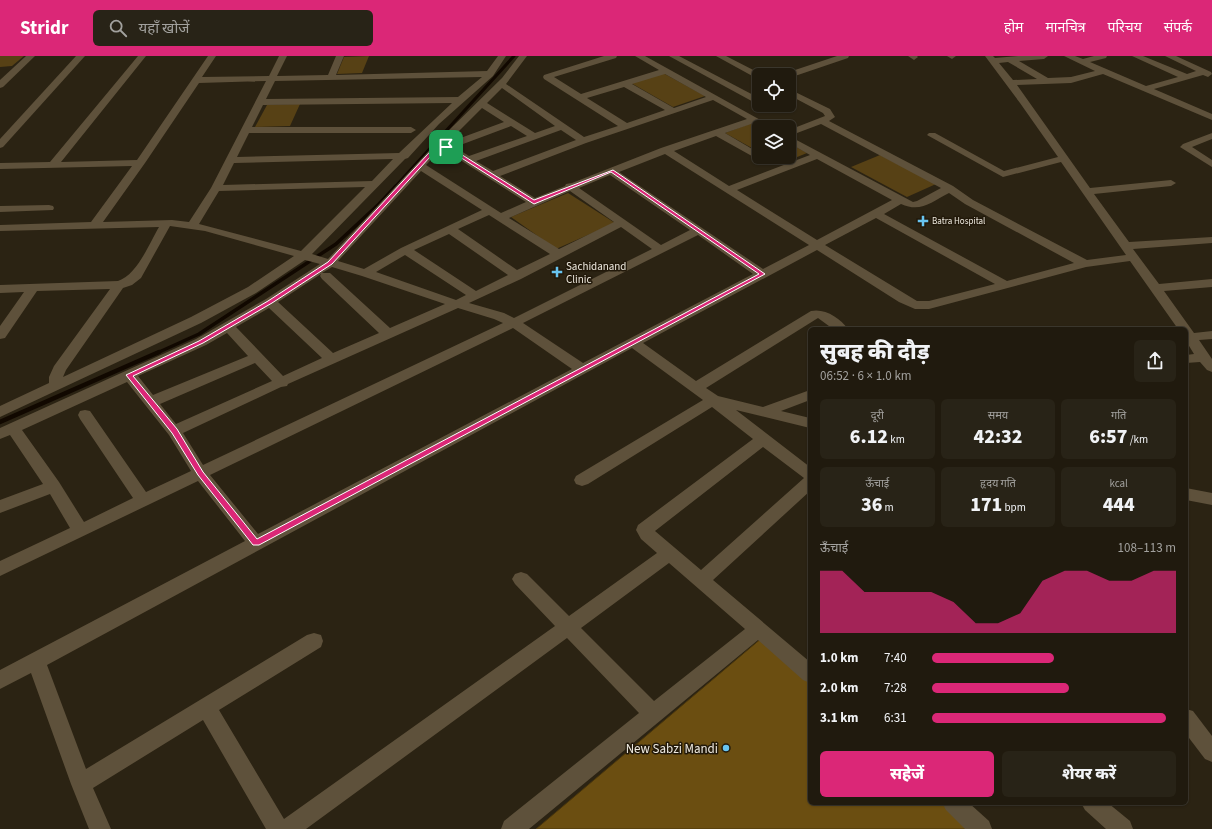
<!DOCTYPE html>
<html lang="hi">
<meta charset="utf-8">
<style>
body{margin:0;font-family:"Source Sans 3","Noto Sans Devanagari",sans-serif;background:#282317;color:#f1f3f6;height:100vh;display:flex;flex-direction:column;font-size:15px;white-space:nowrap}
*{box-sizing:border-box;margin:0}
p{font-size:13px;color:#a2a19e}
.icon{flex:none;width:22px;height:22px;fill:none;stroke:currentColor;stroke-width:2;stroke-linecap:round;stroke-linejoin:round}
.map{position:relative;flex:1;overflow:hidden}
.side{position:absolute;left:808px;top:271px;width:380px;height:478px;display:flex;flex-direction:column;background:#201a0e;border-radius:6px;box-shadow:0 1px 3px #0004,0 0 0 1px #3d382e}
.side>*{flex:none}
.fabs{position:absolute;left:752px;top:12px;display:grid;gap:8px}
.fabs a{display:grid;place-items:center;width:44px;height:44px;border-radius:6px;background:#201a0e;box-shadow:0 1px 3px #0004,0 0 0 1px #3d382e;font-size:20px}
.pin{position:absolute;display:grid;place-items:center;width:34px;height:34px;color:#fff;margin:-17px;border-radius:8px;box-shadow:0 2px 6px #0006}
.round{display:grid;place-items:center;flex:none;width:42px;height:42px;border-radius:6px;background:#282317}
.overview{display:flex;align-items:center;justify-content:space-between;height:68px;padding:0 12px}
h1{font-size:22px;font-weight:800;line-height:30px}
.figures{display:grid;grid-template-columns:repeat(3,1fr);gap:6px;height:68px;padding:4px 12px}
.figures div{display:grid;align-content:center;border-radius:6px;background:#282317;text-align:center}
.figures b{font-size:20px;font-weight:800}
.figures small{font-size:11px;font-weight:400}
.figures p{font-size:11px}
.chart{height:112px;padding:8px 12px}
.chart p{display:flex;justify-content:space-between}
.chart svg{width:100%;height:72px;margin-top:4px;fill:#db2777;opacity:.7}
.button{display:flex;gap:8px;margin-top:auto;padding:8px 12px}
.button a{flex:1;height:46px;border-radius:6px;background:#db2777;color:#fff;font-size:16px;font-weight:800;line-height:46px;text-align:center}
.button a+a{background:#282317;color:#f1f3f6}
ul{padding:0 12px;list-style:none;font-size:13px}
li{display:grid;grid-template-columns:64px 48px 1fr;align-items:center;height:30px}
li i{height:10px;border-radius:5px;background:#db2777}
header{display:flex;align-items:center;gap:24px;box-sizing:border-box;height:56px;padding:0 20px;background:#db2777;color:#fff}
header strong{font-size:19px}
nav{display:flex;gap:22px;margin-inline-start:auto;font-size:14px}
.search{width:280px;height:36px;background:#282317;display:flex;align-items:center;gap:10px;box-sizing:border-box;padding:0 14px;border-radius:6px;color:#a2a19e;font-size:15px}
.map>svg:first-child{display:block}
.green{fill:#574115}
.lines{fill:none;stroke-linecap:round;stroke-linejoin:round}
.stream-far2{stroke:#110800;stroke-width:3}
.stream-far1{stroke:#110800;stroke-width:3.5}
.stream{stroke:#110800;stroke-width:4.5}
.building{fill:#6b4e11;stroke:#4b370c}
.street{fill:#5e513b;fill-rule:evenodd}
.route{fill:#db2777;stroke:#fff;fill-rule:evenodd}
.poi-dot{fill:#68c4f0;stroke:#22190a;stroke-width:1.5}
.labels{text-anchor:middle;stroke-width:3;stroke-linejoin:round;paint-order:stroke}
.far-poi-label{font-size:9px;fill:#eee9df;stroke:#22190a;text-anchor:start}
.poi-label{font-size:11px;fill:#eee9df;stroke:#22190a;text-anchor:start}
.near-poi-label{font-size:13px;fill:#eee9df;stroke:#22190a;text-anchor:end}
</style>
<header>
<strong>Stridr</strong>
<div class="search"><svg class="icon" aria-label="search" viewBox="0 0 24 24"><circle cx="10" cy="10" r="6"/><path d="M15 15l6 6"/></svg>यहाँ खोजें</div>
<nav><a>होम</a><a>मानचित्र</a><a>परिचय</a><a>संपर्क</a></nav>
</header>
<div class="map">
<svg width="1212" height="773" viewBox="0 0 1212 773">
<rect width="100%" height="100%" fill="#2b2313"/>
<g class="green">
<path d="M0 0H24L12 10 0 11Z"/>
<path d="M369 0 362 17 337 18 344 1Z"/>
<path d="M663 17 705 40 673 51 631 27Z"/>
<path d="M300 48 290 70 255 71 267 49Z"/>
<path d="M752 67 760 71 759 96 725 77Z"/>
<path d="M789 87 807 97 780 108 768 101H789Z"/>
<path d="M880 99 936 128 907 141 851 111Z"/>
<path d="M568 137 615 167 556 193 511 161Z"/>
</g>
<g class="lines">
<path class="stream-far2" d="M395 131 514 0"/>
<path class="stream-far1" d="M157 297 199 278 336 188 379 148 396 130"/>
<path class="stream" d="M0 366 159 296"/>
</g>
<path class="building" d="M763 581 810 624V747H941L969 773H536Z"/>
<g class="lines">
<g class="street">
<path d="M26 0H35L3 31 0 32V24Z"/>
<path d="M76 0H85L3 91 0 92V83Z"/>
<path d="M138 0H146L61 106 137 104 208 0H216L202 21 269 20 279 0H287L277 20 328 19 336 0H344L336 19 487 15 498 0H506L493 20 439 68 408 102 405 103 312 198 328 203 438 85 502 22 519 0H527L506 28 584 81 618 70 544 23 543 21 544 19 604 0H617L616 2 554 21 581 38 659 14 635 0H645L773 71H761L754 67 725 77 759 97V101H764L759 104 716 80 674 95 729 130 810 99 789 87V80L913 146 917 145 941 132 821 68 789 80V74L825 60 823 57 789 39V33L830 53 835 61 829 65 953 130 973 144 1087 204 1126 199 1061 106 1003 121 927 79 929 77H935L1004 115 1058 101 1020 47 985 0H993L995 2 1018 0H1048L1044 3 1019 5 1048 22 1071 21 1095 15 1064 0H1075L1083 3 1094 0H1107L1106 2 1090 6 1146 30 1178 21 1132 0H1143L1187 18 1196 15 1165 0H1176L1211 16 1212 18 1208 21 1203 19 1154 33 1212 58V64L1103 18 1071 27 1017 29 1090 132 1171 124 1176 127 1171 130 1094 138 1129 186 1212 181V187L1133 193 1159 228 1212 223V231L1164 235 1194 277 1212 275V283L1199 284 1212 303V316L1207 314 1200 306 1186 307V299L1194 298 1186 285V273H1178L1130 205 1086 211 929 253H915L899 246 817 194 643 287 696 325 811 255C825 252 840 262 848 273H833L818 262 706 332 718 340 763 351 810 334V344L781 355 810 362V372L736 354 810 411V435L713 524 810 606V627L803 624 758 584 529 773H501L504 765 639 657 567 582 306 773H266L203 664 93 732 111 773H89L71 728 31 617 0 633V614L245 485 198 425 0 520V505L70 472 50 438 0 457V444L43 428 10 379 0 383V372L196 283 266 243 320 208 305 204 256 237 201 267 0 361V350L49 327V321L54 310 110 233 37 235 5 282 0 283V270L24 236 0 237V229L118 225C137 219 149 188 159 171L0 175V169L91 166 132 110 0 113V107L50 106ZM1008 6 1037 23 1013 24 999 7ZM665 18 706 41 674 52 632 28ZM482 21 458 41 266 43 275 25ZM266 25 211 132 189 166 172 164 103 166 145 107 199 27ZM624 31 665 54 627 67 587 42ZM502 32 555 70 535 77 487 47ZM713 44 747 63 661 92 572 127 566 128 565 130 535 142 500 120 586 87ZM452 47 399 97 237 101 249 77H411L416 74 411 71H252L263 49ZM482 52 504 66 447 87ZM511 70 527 80 469 100 455 91ZM561 74 576 84 493 115 476 105ZM442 92 443 93 526 146 501 157 426 109ZM665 98 809 189 763 213 619 116ZM393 103 372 125 223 129 234 107ZM817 103 892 144 817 184 737 134ZM421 115 482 154 401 192 364 213 338 205ZM610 119 690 174 661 189 579 132ZM365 131 301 195 199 168 219 135ZM570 135 614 166 559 193 509 162ZM949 137 965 148 1074 207 1007 225 884 158 901 148C921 157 931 146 949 137ZM489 159 550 198 517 214 458 173ZM876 162 995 228 929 245H917L825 189ZM170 170 205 175 294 200 248 231 191 261 63 321 66 314 123 232 132 229 141 222ZM621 171 652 193 514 262 504 257 469 247 521 223ZM449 178 508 219 476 235 414 194ZM698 179 753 218 583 307 523 267ZM405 199 466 239 456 244 376 216ZM332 211 362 220 445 248 390 272 330 217H322ZM321 218 320 220 322 223 379 277 333 297 278 246ZM269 252 322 302 283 320 236 271ZM458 252 494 263 503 267 203 409 183 377 281 331 287 330 288 328ZM513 272 572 313 258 478 210 419ZM227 277 248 300 153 339 138 320 206 289ZM632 292 703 344 576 420 574 424 576 428 582 430 588 428 712 351 753 383 638 469 636 474 641 483 657 497 569 560 527 518 521 516 515 518 512 523 515 528 555 570 284 763 219 654 321 591 323 585 321 579 314 577 307 579 86 713 47 609ZM255 307 272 325 176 368 160 348ZM127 326 169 379 191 415 146 436 90 355 85 354 80 355 78 359 80 363 133 442 84 466 59 426 22 374ZM763 391 804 422 701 514 655 475ZM669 507 745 573 654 645 581 572Z"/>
<path d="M669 0H679L759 42V49Z"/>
<path d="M716 0H726L763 19H759V23L756 22Z"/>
<path d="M837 0H849L848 2 792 21 789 22V19H785L786 17Z"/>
<path d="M908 0H917L918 1 914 4Z"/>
<path d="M947 0H956L952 3Z"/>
<path d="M1212 77V83L1192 91 1212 104V111L1180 91 1183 88Z"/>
<path d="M49 149 53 150 54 152 53 154 0 156V150Z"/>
<path d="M1186 432 1212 437V449L1186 444Z"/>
<path d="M1186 653 1193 655 1212 680V706L1205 703 1186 678Z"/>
<path d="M942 747H969L989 765 992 773H965L946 754Z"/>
<path d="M1081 747H1108L1130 765 1133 773H1106L1085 754Z"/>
</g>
</g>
<path class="route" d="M439 86 448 90 534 144 613 114 765 218 259 489H253L198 419 172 377 126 319 199 285 268 245 328 206ZM441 89 534 148 611 116 759 218 257 483 203 416 177 373 133 320 203 287 272 247 332 208Z"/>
<g class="poi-dot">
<path d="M921 159h4v4h4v4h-4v4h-4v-4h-4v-4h4z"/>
<path d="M555 210h4v4h4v4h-4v4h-4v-4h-4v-4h4z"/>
<circle cx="726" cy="692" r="4"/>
</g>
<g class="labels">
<g class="far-poi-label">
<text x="932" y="168">Batra Hospital</text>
</g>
<g class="poi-label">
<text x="566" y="214">Sachidanand<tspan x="566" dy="13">Clinic</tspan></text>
</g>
<g class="near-poi-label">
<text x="718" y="697">New Sabzi Mandi</text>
</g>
</g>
</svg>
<div class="fabs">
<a><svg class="icon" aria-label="locate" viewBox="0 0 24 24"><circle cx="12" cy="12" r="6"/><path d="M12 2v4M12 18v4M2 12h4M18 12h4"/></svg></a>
<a><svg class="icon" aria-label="layers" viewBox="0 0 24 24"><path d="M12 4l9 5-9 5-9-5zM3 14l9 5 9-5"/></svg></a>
</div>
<div class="pin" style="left:446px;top:91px;background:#1e9e55"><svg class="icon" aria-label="arrive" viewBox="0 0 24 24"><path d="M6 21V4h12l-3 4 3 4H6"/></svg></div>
<section class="side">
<div class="overview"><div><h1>सुबह की दौड़</h1><p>06:52 · 6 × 1.0 km</p></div><a class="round"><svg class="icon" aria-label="share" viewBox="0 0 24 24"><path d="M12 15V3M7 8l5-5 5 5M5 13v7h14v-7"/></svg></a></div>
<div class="figures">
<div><p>दूरी</p><b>6.12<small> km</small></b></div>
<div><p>समय</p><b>42:32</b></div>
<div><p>गति</p><b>6:57<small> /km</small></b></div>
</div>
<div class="figures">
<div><p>ऊँचाई</p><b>36<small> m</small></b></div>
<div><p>हृदय गति</p><b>171<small> bpm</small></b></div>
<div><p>kcal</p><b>444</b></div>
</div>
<div class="chart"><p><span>ऊँचाई</span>108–113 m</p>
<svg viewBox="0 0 160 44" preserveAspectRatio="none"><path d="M0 44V6L10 6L20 19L30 19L40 19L50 19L60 25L70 38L80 38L90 32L100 12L110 6L120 6L130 12L140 12L150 6L160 6V44z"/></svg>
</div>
<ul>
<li><b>1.0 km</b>7:40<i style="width:50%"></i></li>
<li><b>2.0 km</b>7:28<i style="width:56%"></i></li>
<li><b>3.1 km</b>6:31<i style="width:96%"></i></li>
</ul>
<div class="button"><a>सहेजें</a><a>शेयर करें</a></div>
</section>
</div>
